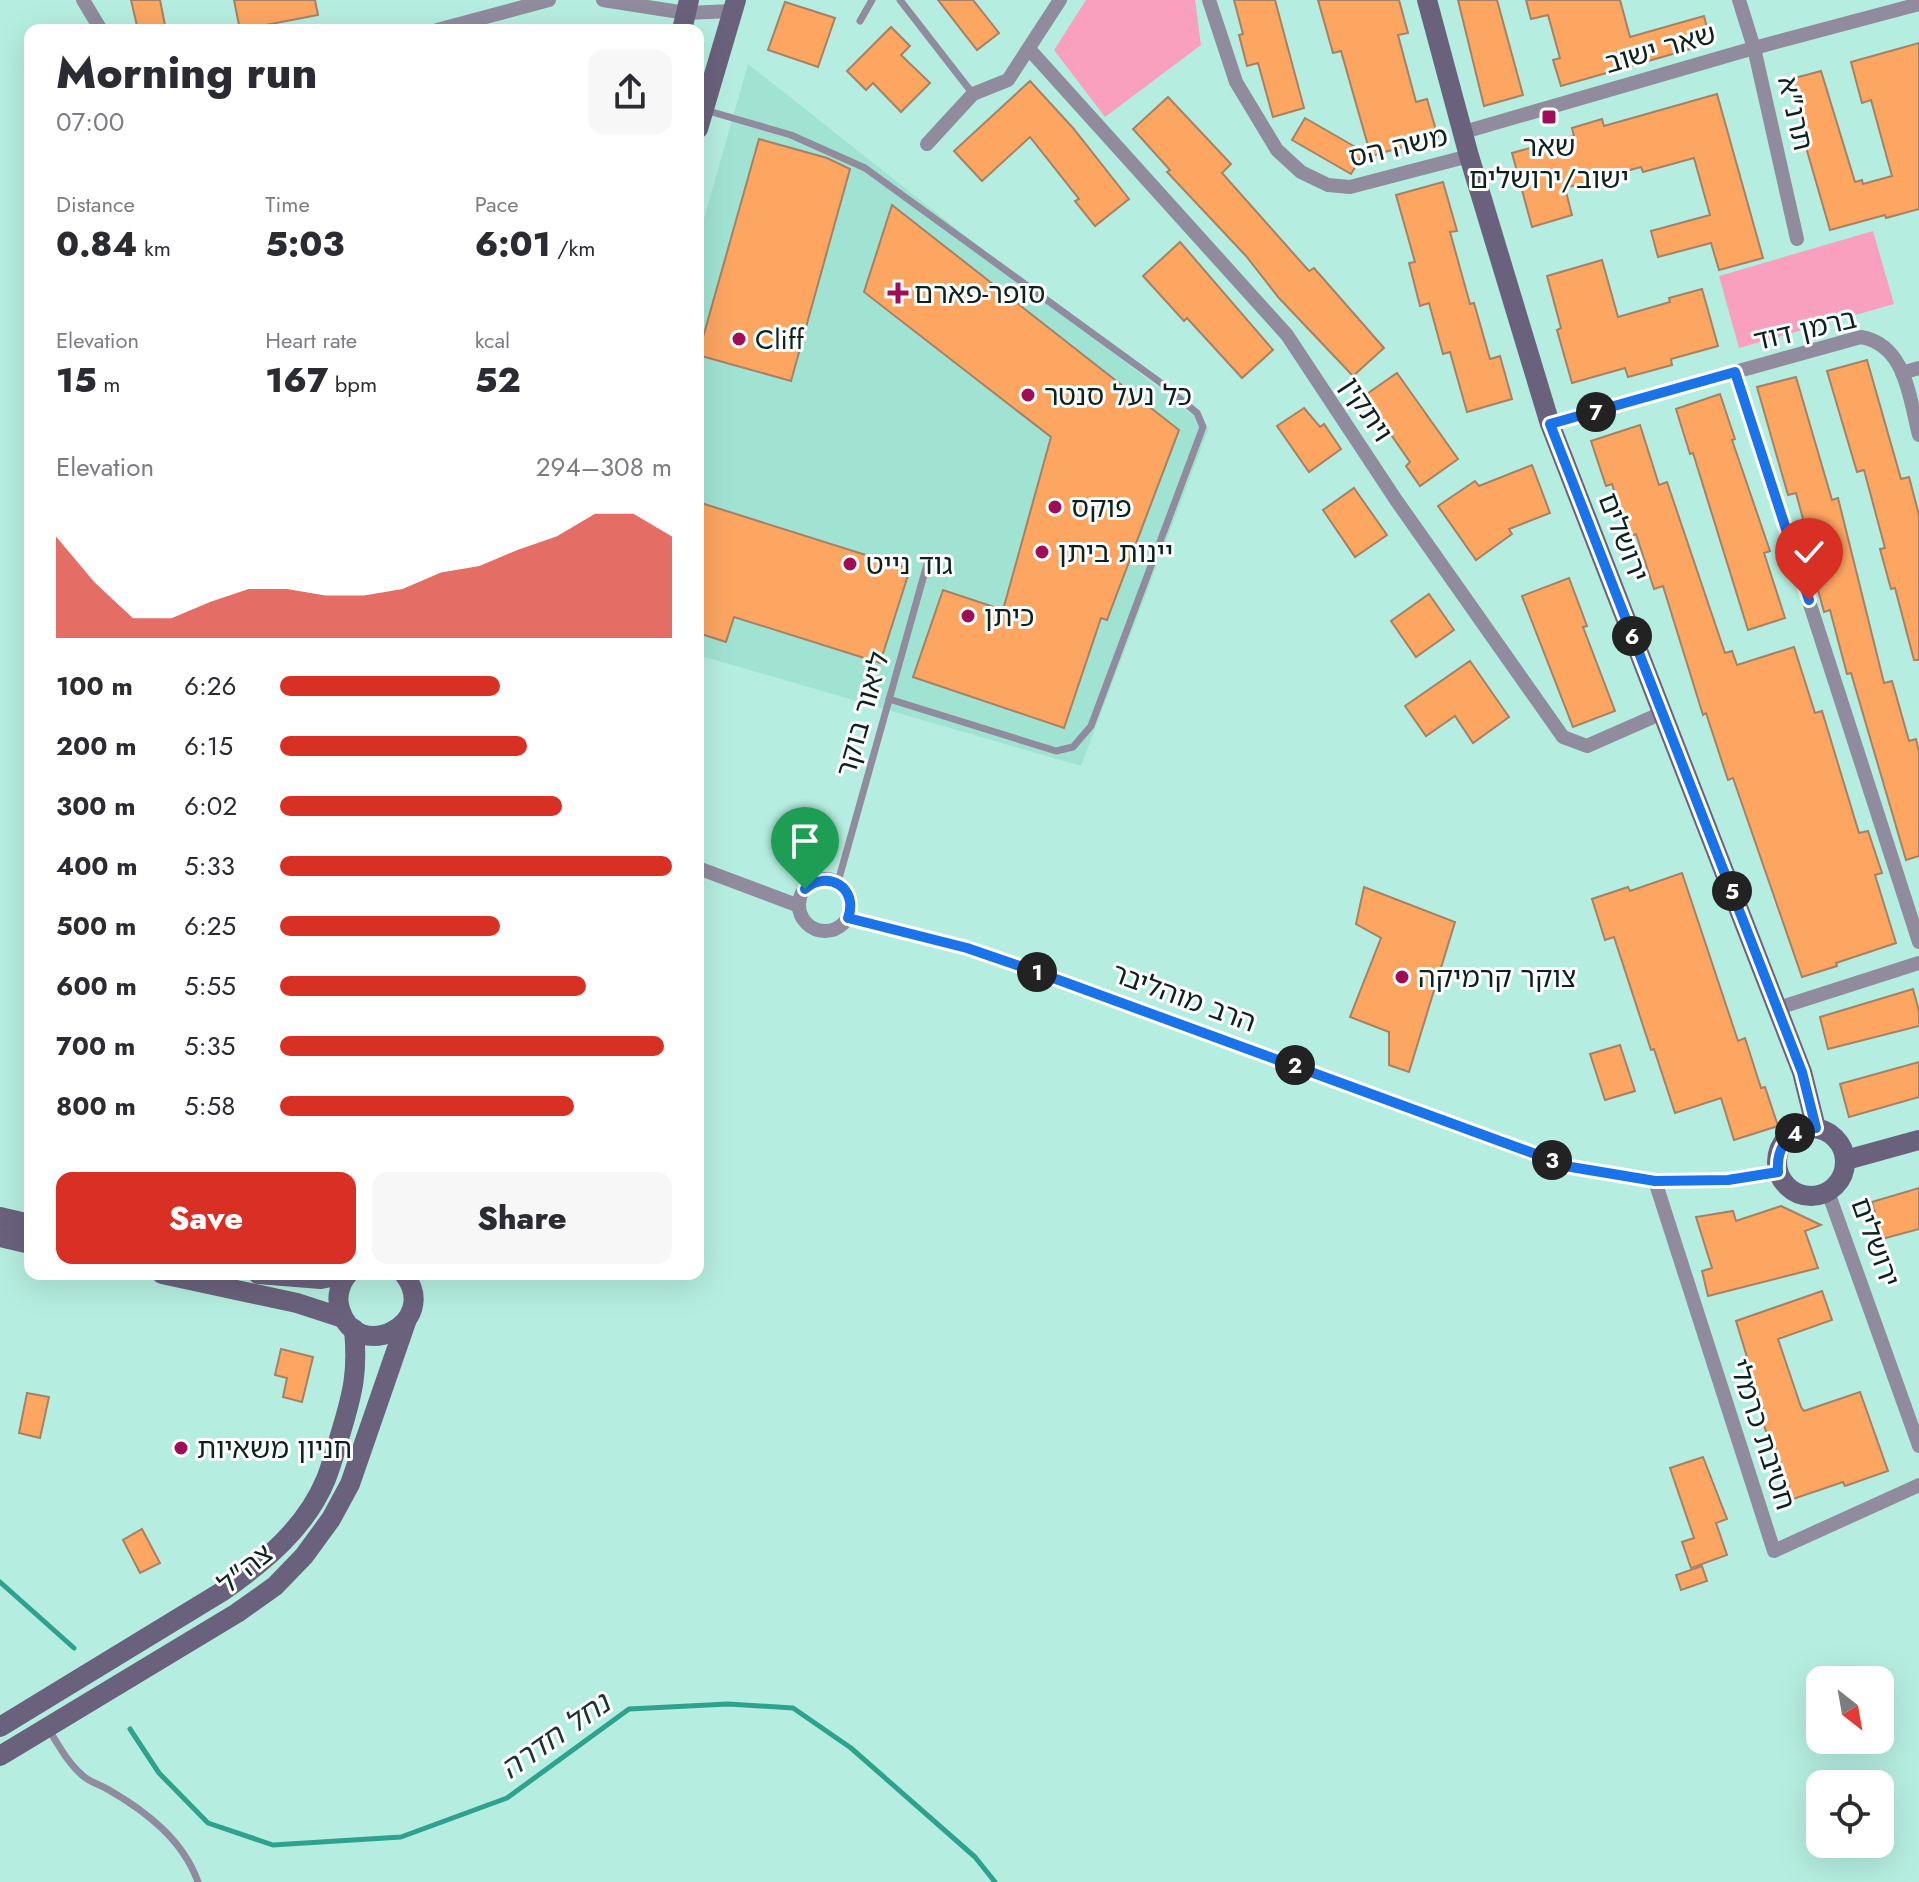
<!DOCTYPE html>
<meta charset="utf-8">
<style>
body{margin:0;font-family:Jost,"Noto Sans Hebrew",sans-serif;background:#f7f7f7;color:#2b2b33;height:100vh;display:flex;flex-direction:column;font-size:30px;white-space:nowrap}
*{box-sizing:border-box;margin:0}
p{font-size:26px;color:#7c7c81}
.icon{flex:none;width:44px;height:44px;fill:none;stroke:currentColor;stroke-width:2;stroke-linecap:round;stroke-linejoin:round}
.map{position:relative;flex:1;overflow:hidden}
.sheet{position:absolute;left:24px;top:24px;width:680px;height:1256px;display:flex;flex-direction:column;background:#fff;border-radius:16px;box-shadow:0 8px 32px #0002}
.sheet>*{flex:none}
.needle{width:52px;rotate:149deg}
.tools{position:absolute;left:1806px;top:1666px;display:grid;gap:16px}
.tools a{display:grid;place-items:center;width:88px;height:88px;border-radius:16px;background:#fff;box-shadow:0 8px 32px #0002;font-size:40px}
.pin{position:absolute;display:grid;place-items:center;width:68px;height:68px;color:#fff;margin:-82px -34px;border-radius:50% 50% 50% 0;rotate:-45deg;box-shadow:0 0 8px #0007}
.pin .icon{rotate:45deg}
.km{position:absolute;width:40px;height:40px;margin:-20px;border-radius:50%;background:#222;color:#fff;font-size:22px;line-height:40px;text-align:center}
.round{display:grid;place-items:center;flex:none;width:84px;height:84px;border-radius:16px;background:#f7f7f7}
.overview{display:flex;align-items:center;justify-content:space-between;height:136px;padding:0 32px}
h1{font-size:44px;font-weight:800;line-height:60px}
.metrics{display:grid;grid-template-columns:repeat(3,1fr);gap:12px;height:136px;padding:8px 32px}
.metrics div{display:grid;align-content:center}
.metrics b{font-size:34px;font-weight:800}
.metrics small{font-size:22px;font-weight:400}
.metrics p{font-size:22px}
.chart{height:224px;padding:16px 32px}
.chart p{display:flex;justify-content:space-between}
.chart svg{width:100%;height:144px;margin-top:8px;fill:#d93025;opacity:.7}
.cta{display:flex;gap:16px;margin-top:auto;padding:16px 32px}
.cta a{flex:1;height:92px;border-radius:16px;background:#d93025;color:#fff;font-size:32px;font-weight:800;line-height:92px;text-align:center}
.cta a+a{background:#f7f7f7;color:#2b2b33}
ul{padding:0 32px;list-style:none;font-size:26px}
li{display:grid;grid-template-columns:128px 96px 1fr;align-items:center;height:60px}
li i{height:20px;border-radius:10px;background:#d93025}
.map>svg:first-child{display:block}
.built{fill:#a1e3d3}
.green{fill:#f8a0bd}
.lines{fill:none;stroke-linecap:round;stroke-linejoin:round}
.stream{stroke:#2ea28d;stroke-width:5}
.building{fill:#fca662;stroke:#a68165;stroke-width:2}
.lane{stroke:#908b9d;stroke-width:7}
.street{stroke:#908b9d;stroke-width:14}
.secondary{stroke:#6a627c;stroke-width:20}
.route-casing{stroke:#fff;stroke-width:16}
.route{stroke:#1a73e8;stroke-width:10}
.poi-dot{fill:#9e0d57;stroke:#fff;stroke-width:3}
.labels{text-anchor:middle;stroke-width:6;stroke-linejoin:round;paint-order:stroke}
.street-label{font-size:28px;fill:#0b221d;stroke:#fff}
.poi-label{font-size:28px;fill:#0b221d;stroke:#fff;text-anchor:start}
.water-label{font-size:30px;font-style:italic;fill:#1b332e;stroke:#fff}
</style>
<div class="map">
<svg width="1919" height="1882" viewBox="0 0 1919 1882">
<rect width="100%" height="100%" fill="#b5eee0"/>
<path class="built" d="M748 64 1209 428 1081 766 698 655V240Z"/>
<g class="green">
<path d="M1086 0H1195L1201 45 1105 117 1054 50Z"/>
<path d="M1873 231 1894 304 1739 348 1719 276Z"/>
</g>
<g class="lines">
<g class="stream">
<path d="M0 1582 74 1648"/>
<path d="M130 1729 159 1773 208 1823 273 1845 401 1837 507 1798 629 1709 728 1704 793 1708 851 1748 975 1857 995 1882"/>
</g>
</g>
<g class="building">
<path d="M131 0H160L166 30H138Z"/>
<path d="M234 0H315L318 15 240 30Z"/>
<path d="M938 0H973L999 33 977 50Z"/>
<path d="M1234 0H1275L1304 108 1273 117 1258 63 1247 66 1239 35 1243 34Z"/>
<path d="M1318 0H1399L1408 33 1398 35 1416 102 1427 99 1438 137 1371 156 1341 51 1333 53Z"/>
<path d="M1458 0H1497L1523 95 1484 106Z"/>
<path d="M1526 0H1620L1630 37 1704 16 1711 43 1561 86 1553 60 1560 58 1548 15 1531 19Z"/>
<path d="M785 2 835 18 818 67 768 50Z"/>
<path d="M891 27 910 46 901 55 930 83 901 112 873 83 866 90 847 71Z"/>
<path d="M1919 43V209L1886 218 1885 215 1830 230 1803 137 1806 136 1791 79 1821 71 1855 182 1862 180 1863 184 1892 176 1871 100 1862 103 1851 62Z"/>
<path d="M1030 81 1073 128 1129 199 1095 226 1075 201 1079 199 1030 137 982 181 954 151Z"/>
<path d="M1717 94 1763 258 1719 270 1711 243 1658 257 1651 231 1710 215 1694 158 1643 172 1641 167 1565 188 1572 215 1532 227 1512 153 1574 136 1572 128 1602 119 1604 126Z"/>
<path d="M1168 97 1231 164 1222 173 1309 271 1314 268 1384 348 1353 376 1279 298 1246 256 1167 172 1170 170 1133 129Z"/>
<path d="M1305 118 1364 152 1351 174 1292 140Z"/>
<path d="M759 139 827 158 850 169 791 381 698 355Z"/>
<path d="M1443 182 1457 231 1450 232 1470 304 1474 303 1490 359 1500 356 1512 399 1467 412 1450 352 1443 354 1429 303 1420 306 1409 263 1415 262 1396 195Z"/>
<path d="M892 205 1179 430 1107 620 1101 618 1064 728 913 677 943 590 1003 610 1051 437 864 292Z"/>
<path d="M1180 242 1273 350 1242 378 1187 318 1184 321 1143 276Z"/>
<path d="M1602 260 1618 317 1670 302 1669 298 1702 289 1718 346 1671 359 1672 365 1628 377 1625 368 1572 383 1557 330 1561 328 1547 276Z"/>
<path d="M1867 360 1901 479 1909 477 1919 515V660H1914L1895 588 1891 589 1880 549 1885 548 1864 470 1857 472 1827 371Z"/>
<path d="M1397 373 1458 459 1420 486 1406 466 1410 462 1364 396Z"/>
<path d="M1796 377 1832 500 1838 498 1884 683 1892 681 1909 741 1916 739 1919 752V856L1906 860 1851 673 1847 674 1830 610 1824 612 1812 568 1816 567 1796 493 1788 495 1757 387Z"/>
<path d="M1720 394 1735 439 1732 440 1770 551 1764 553 1785 618 1748 630 1693 453 1690 454 1676 409Z"/>
<path d="M1304 408 1320 427 1324 424 1341 449 1309 472 1277 426Z"/>
<path d="M1640 425 1659 485 1667 482 1725 653 1732 651 1737 665 1794 647 1815 713 1822 711 1859 833 1868 831 1882 873 1875 875 1896 943 1836 963 1837 966 1802 977 1733 778 1728 780 1706 713 1703 715 1663 586 1654 589 1636 534 1629 537 1612 484 1606 486 1591 441Z"/>
<path d="M1532 465 1550 513 1509 529 1512 534 1476 560 1438 506 1475 481 1479 486Z"/>
<path d="M1354 488 1387 535 1355 557 1323 510Z"/>
<path d="M698 502 910 569 880 663 734 617 726 642 698 633Z"/>
<path d="M1569 578 1587 626 1583 627 1615 711 1573 727 1522 596Z"/>
<path d="M1429 594 1454 630 1416 657 1391 621Z"/>
<path d="M1470 661 1509 717 1473 743 1455 716 1426 736 1405 706Z"/>
<path d="M1682 873 1738 1041 1745 1038 1761 1088 1765 1087 1778 1126 1734 1140 1721 1098 1675 1113 1654 1049 1651 1050 1614 937 1605 940 1592 899 1628 887 1630 891Z"/>
<path d="M1364 887 1455 922 1409 1072 1389 1065V1032L1350 1017 1381 938 1356 924Z"/>
<path d="M1913 989 1919 1011V1026L1828 1049 1820 1017Z"/>
<path d="M1620 1045 1635 1091 1605 1100 1590 1054Z"/>
<path d="M1919 1062V1097L1849 1117 1840 1084Z"/>
<path d="M1919 1188V1229L1882 1239 1872 1202Z"/>
<path d="M1781 1206 1821 1225 1805 1231 1818 1268 1708 1296 1702 1271 1712 1268 1696 1217 1733 1211 1736 1221Z"/>
<path d="M1822 1291 1832 1320 1778 1339 1801 1407 1804 1411 1860 1392 1888 1471 1845 1486 1843 1482 1793 1499 1775 1447 1772 1448 1762 1420 1766 1419 1736 1321Z"/>
<path d="M281 1349 313 1357 302 1402 283 1397 287 1378 275 1375Z"/>
<path d="M27 1393 49 1397 40 1438 19 1433Z"/>
<path d="M1703 1457 1727 1519 1716 1523 1727 1555 1691 1568 1682 1542 1694 1538 1670 1468Z"/>
<path d="M142 1529 160 1563 140 1573 123 1540Z"/>
<path d="M1702 1566 1707 1581 1681 1590 1676 1575Z"/>
</g>
<g class="lines">
<g class="lane">
<path d="M900 0 973 94"/>
<path d="M860 21 872 0"/>
<path d="M705 110 791 135 865 168 1161 383 1197 413 1203 427 1091 726 1073 747 1056 751 889 699"/>
<path d="M838 882 929 557"/>
<path d="M49 1730C59 1746 68 1763 82 1775 89 1782 101 1785 109 1790 147 1812 183 1840 198 1882"/>
</g>
<g class="street">
<path d="M83 0 101 30"/>
<path d="M603 0 686 13 732 11"/>
<path d="M1209 0 1236 82 1277 150 1301 172 1328 185 1350 187 1469 156"/>
<path d="M1739 0 1754 48 1797 239"/>
<path d="M437 30 549 0"/>
<path d="M1029 49 1287 335 1396 500 1563 737 1587 746 1662 713"/>
<path d="M1464 132 1754 48 1919 4"/>
<path d="M927 144 973 94 1008 80 1060 0"/>
<path d="M1735 372 1861 337C1906 345 1909 397 1919 435"/>
<path d="M1902 373 1919 368"/>
<path d="M1550 424 1735 372 1919 942"/>
<path d="M698 868 799 906"/>
<circle cx="825" cy="905" r="26"/>
<path d="M848 918 967 948 1034 971 1571 1167 1655 1181 1728 1180 1778 1172"/>
<path d="M1778 1008 1919 963"/>
<path d="M1655 1181 1774 1551 1919 1485"/>
<path d="M1828 1192 1919 1446"/>
</g>
<g class="secondary">
<path d="M1427 0 1469 156 1550 424 1802 1072 1816 1128"/>
<path d="M682 30 689 0"/>
<path d="M698 129 736 0"/>
<circle cx="1811" cy="1162" r="34"/>
<path d="M1846 1160 1919 1140"/>
<path d="M0 1217 30 1224"/>
<path d="M0 1237 30 1244"/>
<path d="M162 1274 297 1303 343 1318"/>
<path d="M258 1274 321 1279 346 1274"/>
<path d="M348 1274C340 1283 336 1297 340 1309 356 1365 442 1324 404 1274"/>
<path d="M0 1727 223 1591C264 1562 306 1528 326 1479 332 1464 336 1448 341 1432 353 1392 358 1372 354 1329"/>
<path d="M0 1756 237 1613 275 1586 304 1556 331 1519 350 1484 406 1322"/>
</g>
</g>
<g class="lines">
<g class="route-casing">
<path id="route" d="M805 889C828 869 859 888 848 918L967 948 1034 971 1571 1167 1655 1181 1728 1180 1778 1172C1776 1146 1790 1129 1816 1128L1802 1072 1550 424 1735 372 1809 600"/>
</g>
<use href="#route" class="route"/>
</g>
<g class="poi-dot">
<rect x="1541" y="109" width="16" height="16" rx="4"/>
<path d="M894 281h8v8h8v8h-8v8h-8v-8h-8v-8h8z"/>
<circle cx="739" cy="339" r="8"/>
<circle cx="1028" cy="395" r="8"/>
<circle cx="1055" cy="507" r="8"/>
<circle cx="1042" cy="552" r="8"/>
<circle cx="850" cy="564" r="8"/>
<circle cx="968" cy="616" r="8"/>
<circle cx="1402" cy="977" r="8"/>
<circle cx="181" cy="1448" r="8"/>
</g>
<g class="labels">
<g class="street-label">
<text transform="translate(1660 48) rotate(-16)" y="10">שאר ישוב</text>
<text transform="translate(1796 113) rotate(77)" y="10">תרנ"א</text>
<text transform="translate(1398 146) rotate(-13)" y="10">משה הס</text>
<text transform="translate(1805 329) rotate(-13)" y="10">ברמן דוד</text>
<text transform="translate(1367 409) rotate(57)" y="10">ויתקין</text>
<text transform="translate(1624 537) rotate(69)" y="10">ירושלים</text>
<text transform="translate(862 714) rotate(-74)" y="10">ליאור בוקר</text>
<text transform="translate(1184 997) rotate(20)" y="10">הרב מוהליבר</text>
<text transform="translate(1876 1242) rotate(70)" y="10">ירושלים</text>
<text transform="translate(1763 1434) rotate(72)" y="10">חטיבת כרמלי</text>
<text transform="translate(245 1568) rotate(-39)" y="10">צה"ל</text>
</g>
<g class="poi-label">
<text x="1549" y="156" text-anchor="middle">שאר<tspan x="1549" dy="32">ישוב/ירושלים</tspan></text>
<text x="914" y="303">סופר-פארם</text>
<text x="755" y="349">Cliff</text>
<text x="1044" y="405">כל נעל סנטר</text>
<text x="1071" y="517">פוקס</text>
<text x="1058" y="562">יינות ביתן</text>
<text x="866" y="574">גוד נייט</text>
<text x="984" y="626">כיתן</text>
<text x="1418" y="987">צוקר קרמיקה</text>
<text x="197" y="1458">חניון משאיות</text>
</g>
<g class="water-label">
<text transform="translate(555 1736) rotate(-35)" y="10">נחל חדרה</text>
</g>
</g>
</svg>
<div class="tools">
<a><svg class="needle" viewBox="-14 -14 28 28"><path d="M0-13l5 13h-10z" fill="#e53935"/><path d="M0 13l5-13h-10z" fill="#7c7c81"/></svg></a>
<a><svg class="icon" aria-label="locate" viewBox="0 0 24 24"><circle cx="12" cy="12" r="6"/><path d="M12 2v4M12 18v4M2 12h4M18 12h4"/></svg></a>
</div>
<div class="pin" style="left:805px;top:889px;background:#1e9e55"><svg class="icon" aria-label="arrive" viewBox="0 0 24 24"><path d="M6 21V4h12l-3 4 3 4H6"/></svg></div>
<div class="pin" style="left:1809px;top:600px;background:#d93025"><svg class="icon" aria-label="check" viewBox="0 0 24 24"><path d="M5 12l5 5 9-10"/></svg></div>
<b class="km" style="left:1037px;top:972px">1</b>
<b class="km" style="left:1295px;top:1065px">2</b>
<b class="km" style="left:1552px;top:1160px">3</b>
<b class="km" style="left:1795px;top:1133px">4</b>
<b class="km" style="left:1732px;top:891px">5</b>
<b class="km" style="left:1632px;top:636px">6</b>
<b class="km" style="left:1596px;top:412px">7</b>
<section class="sheet">
<div class="overview"><div><h1>Morning run</h1><p>07:00</p></div><a class="round"><svg class="icon" aria-label="share" viewBox="0 0 24 24"><path d="M12 15V3M7 8l5-5 5 5M5 13v7h14v-7"/></svg></a></div>
<div class="metrics">
<div><p>Distance</p><b>0.84<small> km</small></b></div>
<div><p>Time</p><b>5:03</b></div>
<div><p>Pace</p><b>6:01<small> /km</small></b></div>
</div>
<div class="metrics">
<div><p>Elevation</p><b>15<small> m</small></b></div>
<div><p>Heart rate</p><b>167<small> bpm</small></b></div>
<div><p>kcal</p><b>52</b></div>
</div>
<div class="chart"><p><span>Elevation</span>294–308 m</p>
<svg viewBox="0 0 160 44" preserveAspectRatio="none"><path d="M0 44V13L10 27L20 38L30 38L40 33L50 29L60 29L70 31L80 31L90 29L100 24L110 22L120 17L130 13L140 6L150 6L160 13V44z"/></svg>
</div>
<ul>
<li><b>100 m</b>6:26<i style="width:56%"></i></li>
<li><b>200 m</b>6:15<i style="width:63%"></i></li>
<li><b>300 m</b>6:02<i style="width:72%"></i></li>
<li><b>400 m</b>5:33<i style="width:100%"></i></li>
<li><b>500 m</b>6:25<i style="width:56%"></i></li>
<li><b>600 m</b>5:55<i style="width:78%"></i></li>
<li><b>700 m</b>5:35<i style="width:98%"></i></li>
<li><b>800 m</b>5:58<i style="width:75%"></i></li>
</ul>
<div class="cta"><a>Save</a><a>Share</a></div>
</section>
</div>
